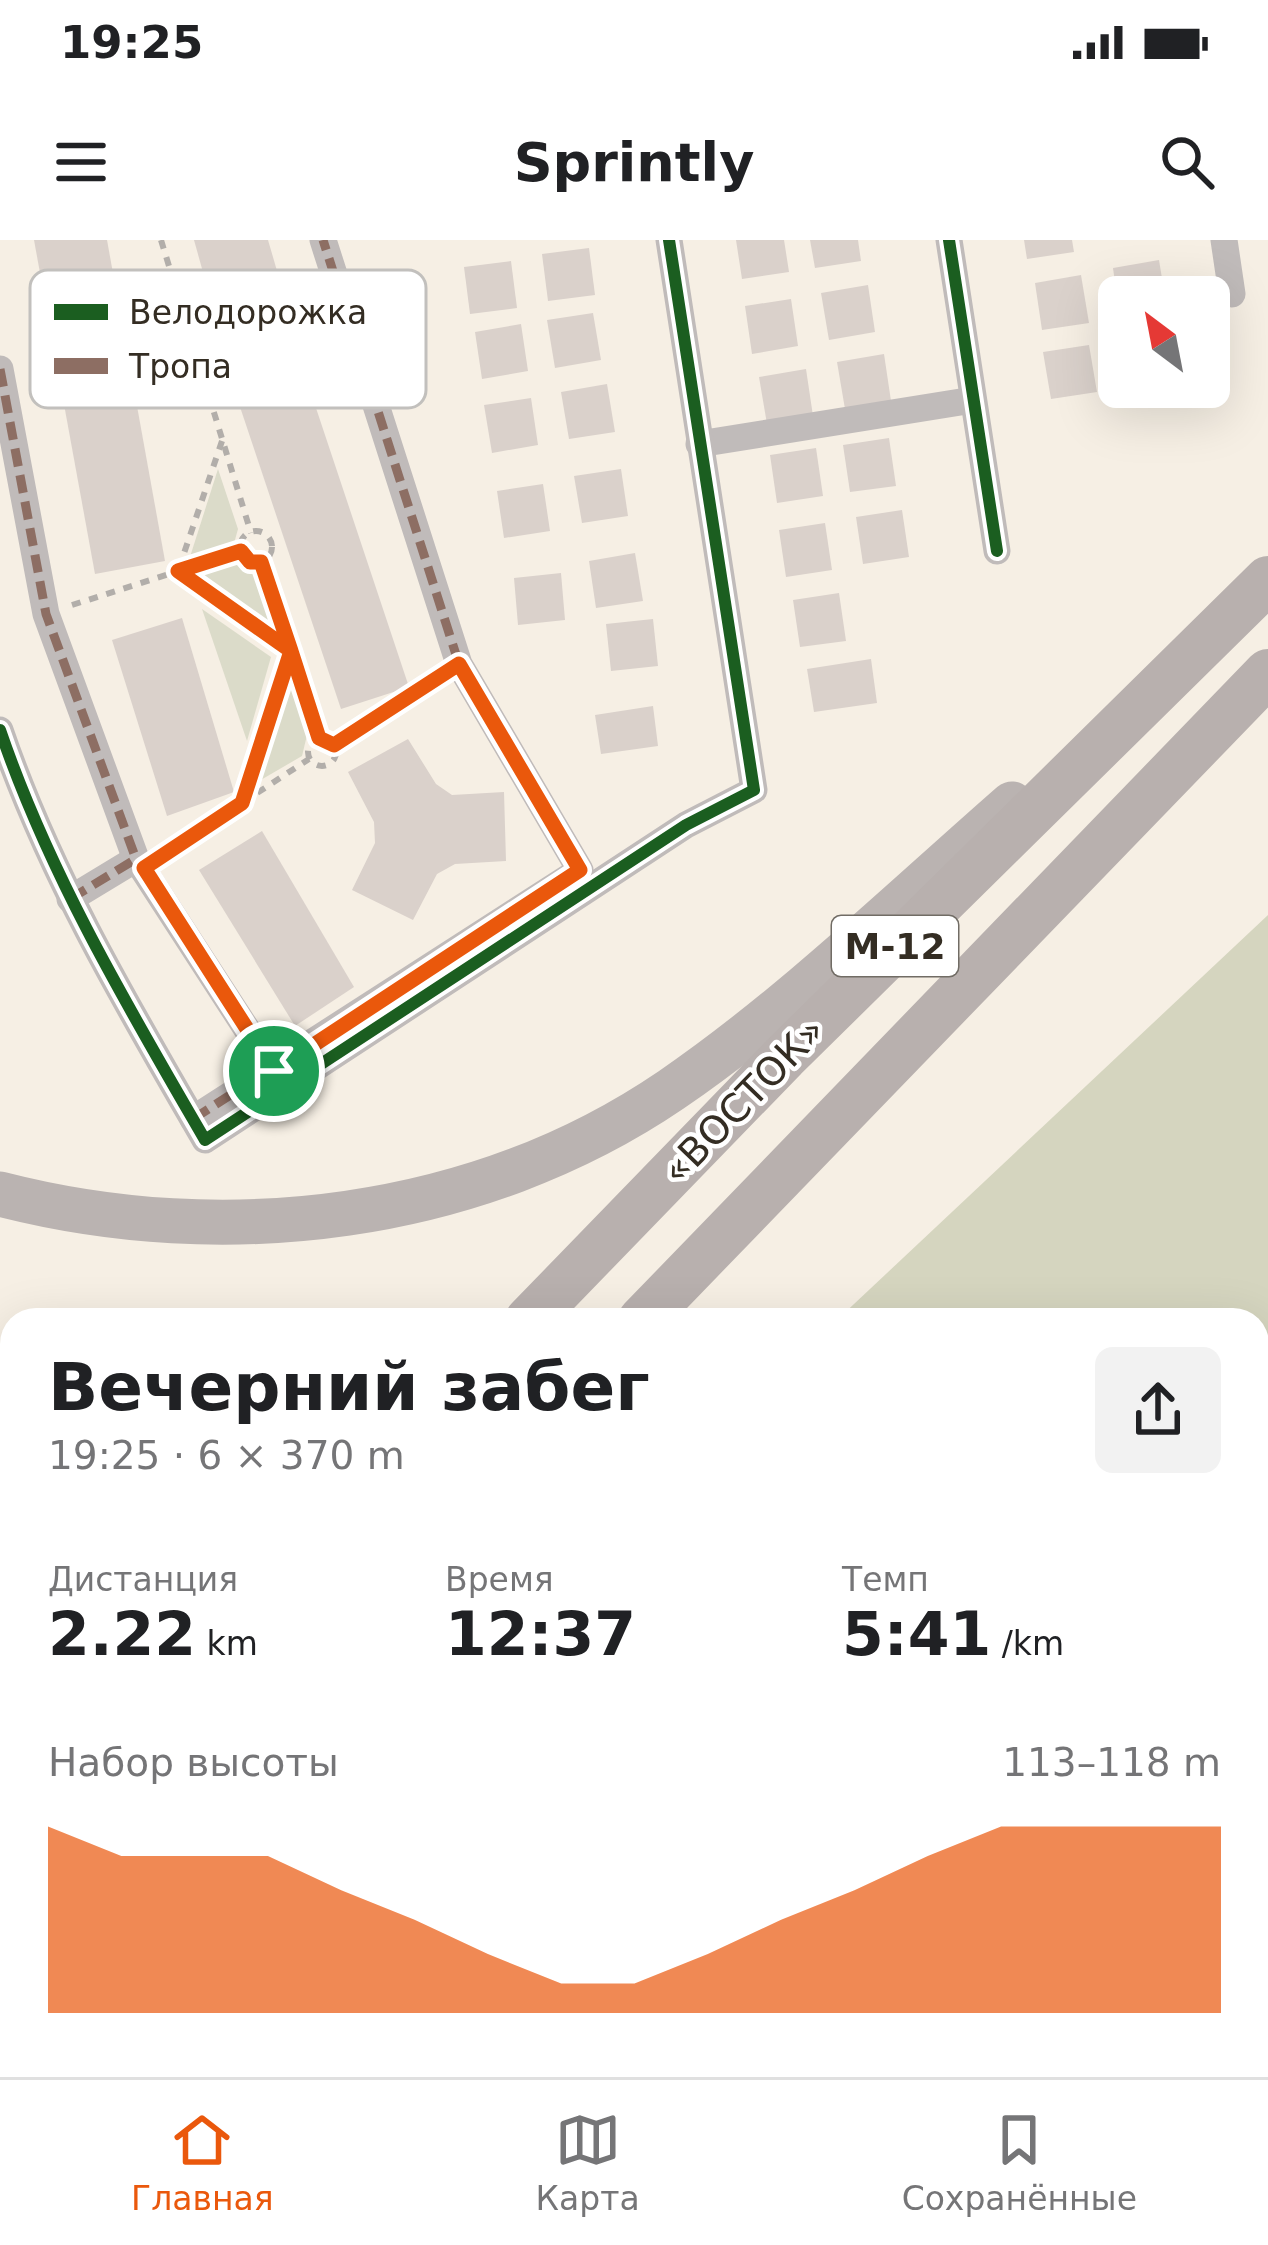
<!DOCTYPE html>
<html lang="ru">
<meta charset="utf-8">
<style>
body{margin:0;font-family:"DejaVu Sans",sans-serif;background:#f2f2f2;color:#202124;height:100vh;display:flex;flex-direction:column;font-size:45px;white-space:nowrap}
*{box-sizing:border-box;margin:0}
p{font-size:39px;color:#757577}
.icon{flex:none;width:66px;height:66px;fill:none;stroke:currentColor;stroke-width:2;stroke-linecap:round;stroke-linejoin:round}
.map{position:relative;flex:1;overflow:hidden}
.side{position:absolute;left:0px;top:1068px;width:1269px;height:771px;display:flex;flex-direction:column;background:#fff;border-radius:36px 36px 0 0;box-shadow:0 12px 48px #0002}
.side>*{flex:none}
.needle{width:78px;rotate:328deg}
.tools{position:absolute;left:1098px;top:36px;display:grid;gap:24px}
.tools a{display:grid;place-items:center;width:132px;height:132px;border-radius:18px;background:#fff;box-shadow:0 12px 48px #0002;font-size:60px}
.pin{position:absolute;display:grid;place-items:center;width:102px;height:102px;color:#fff;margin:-51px;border:6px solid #fff;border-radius:50%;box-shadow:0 3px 12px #0007}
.round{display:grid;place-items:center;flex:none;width:126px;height:126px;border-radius:18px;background:#f2f2f2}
.overview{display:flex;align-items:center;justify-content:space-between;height:204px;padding:0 48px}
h1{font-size:66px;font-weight:600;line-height:90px}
.stats{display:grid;grid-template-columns:repeat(3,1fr);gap:18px;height:204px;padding:12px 48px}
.stats div{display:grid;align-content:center}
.stats b{font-size:60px;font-weight:600}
.stats small{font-size:33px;font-weight:400}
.stats p{font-size:33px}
.chart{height:336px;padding:24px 48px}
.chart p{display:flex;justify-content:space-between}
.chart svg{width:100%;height:216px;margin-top:12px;fill:#ea580c;opacity:.7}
.status{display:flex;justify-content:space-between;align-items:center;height:84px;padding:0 60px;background:#fff;direction:ltr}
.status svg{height:33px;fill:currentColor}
header{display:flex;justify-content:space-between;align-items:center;height:156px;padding:0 48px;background:#fff;font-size:54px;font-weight:600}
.tabs{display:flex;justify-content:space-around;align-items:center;height:168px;border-top:3px solid #e0e0e0;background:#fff;font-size:33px;color:#757577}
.tabs a{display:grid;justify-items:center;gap:6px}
.tabs .active{color:#ea580c}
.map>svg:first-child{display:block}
.green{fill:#dbdbc9}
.forest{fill:#d5d5bf}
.building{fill:#dad1cb}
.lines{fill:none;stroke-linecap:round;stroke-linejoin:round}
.path{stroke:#b2aeaa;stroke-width:6;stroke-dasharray:9 9;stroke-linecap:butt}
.service{stroke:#c0bbba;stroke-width:14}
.minor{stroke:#c0bbba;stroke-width:27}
.primary{stroke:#bab3b1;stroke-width:45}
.trunk{stroke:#b8b0ae;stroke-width:48}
.quiet{stroke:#8d6e63;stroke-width:9;stroke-dasharray:18 9;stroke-linecap:butt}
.cycleway-casing{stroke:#fff;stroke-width:20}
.cycleway{stroke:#1b5e20;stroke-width:12}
.route-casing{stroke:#fff;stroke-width:24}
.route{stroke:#ea580c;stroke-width:15}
.labels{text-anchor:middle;stroke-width:9;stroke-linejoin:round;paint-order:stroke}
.shield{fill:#fff;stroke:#716c65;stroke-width:3}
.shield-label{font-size:36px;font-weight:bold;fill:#342d23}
.street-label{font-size:39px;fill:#342d23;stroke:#fff}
.key{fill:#fff;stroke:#c2c0bd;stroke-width:3}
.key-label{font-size:33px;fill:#342d23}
</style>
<div class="status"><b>19:25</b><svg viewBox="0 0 49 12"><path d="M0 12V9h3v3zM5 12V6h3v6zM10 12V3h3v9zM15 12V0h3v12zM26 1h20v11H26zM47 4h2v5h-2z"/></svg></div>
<header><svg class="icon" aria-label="menu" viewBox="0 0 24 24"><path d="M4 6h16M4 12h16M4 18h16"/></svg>Sprintly<svg class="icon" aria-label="search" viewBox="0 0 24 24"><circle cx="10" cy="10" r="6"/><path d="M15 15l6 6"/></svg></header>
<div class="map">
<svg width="1268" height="1837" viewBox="0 0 1268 1837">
<rect width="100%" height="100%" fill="#f6efe4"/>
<g class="green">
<path d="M218 229 238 289 233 307 189 320Z"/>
<path d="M238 322 255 333 272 390 195 336Z"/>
<path d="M202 369 271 417 247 501Z"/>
<path d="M288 436 308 491 302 516 259 541Z"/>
<path d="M1257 1186 1268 1187V1677L1257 1671Z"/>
</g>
<path class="forest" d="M1268 675V1186H1257V1080H837Z"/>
<g class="building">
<path d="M34 0H107L165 321 95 334Z"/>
<path d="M194 0H268L282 48 213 68Z"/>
<path d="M736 0H784L789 32 742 39Z"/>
<path d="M810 0H858L861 21 815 28Z"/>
<path d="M1024 0H1072L1074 12 1027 19Z"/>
<path d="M589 8 595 55 548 61 542 14Z"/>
<path d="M1159 20 1165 57H1117L1113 28Z"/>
<path d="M511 21 517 68 470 74 464 27Z"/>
<path d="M1081 35 1089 83 1042 90 1035 43Z"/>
<path d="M868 45 875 92 829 100 821 53Z"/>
<path d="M791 59 798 106 752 114 745 66Z"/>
<path d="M593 73 601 120 555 128 547 80Z"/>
<path d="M521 84 528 131 482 139 475 92Z"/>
<path d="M292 96 409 447 341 469 224 119Z"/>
<path d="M1089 105 1097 152 1051 159 1043 112Z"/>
<path d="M884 114 891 161 845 169 837 122Z"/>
<path d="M806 129 813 176 767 184 759 137Z"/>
<path d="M607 144 615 192 569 199 561 152Z"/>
<path d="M531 158 538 205 492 213 484 165Z"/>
<path d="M889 198 896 246 850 252 843 205Z"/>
<path d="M816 208 823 256 777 263 770 215Z"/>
<path d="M621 229 628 276 582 283 574 236Z"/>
<path d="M543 244 550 291 504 298 497 251Z"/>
<path d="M902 270 909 317 863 324 856 277Z"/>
<path d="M825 283 832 330 786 337 779 290Z"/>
<path d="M635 313 643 361 596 368 589 321Z"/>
<path d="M561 333 565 380 518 385 514 338Z"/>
<path d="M839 353 846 401 800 407 793 360Z"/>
<path d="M182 378 234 552 167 576 112 400Z"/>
<path d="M653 379 658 426 611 431 606 384Z"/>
<path d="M871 419 877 463 814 472 807 429Z"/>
<path d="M653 466 658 506 601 514 595 475Z"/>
<path d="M408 499 436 544 452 555 504 552 506 621 455 624 437 634 413 680 352 650 375 603 374 582 348 532Z"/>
<path d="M262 591 354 747 295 786 199 630Z"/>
<path d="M1258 1242 1268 1244V1302L1257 1299Z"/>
<path d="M1257 1316 1268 1320V1373L1257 1369Z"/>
<path d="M1257 1435 1268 1440V1490L1257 1484Z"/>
</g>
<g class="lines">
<g class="path">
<path d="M161 0 251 293"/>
<path d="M222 201 178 331 291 411 242 563"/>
<circle cx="256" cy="307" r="16"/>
<path d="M261 322 319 498"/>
<path d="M72 365 241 311"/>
<circle cx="322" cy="512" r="14"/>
<path d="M334 505 436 438"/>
<path d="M167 612 309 519"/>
</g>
<g class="service">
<path d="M1257 1649 1268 1654"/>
<path d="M180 1837 186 1827"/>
</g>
<g class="minor">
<path d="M949 0 997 311"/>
<path d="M1224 0 1232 54"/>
<path d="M0 129 46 374 136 619 274 831"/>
<path d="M699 204 973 160"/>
<path d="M0 490C50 636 128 767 205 900L686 585 754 550 669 0"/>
<path d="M70 659 136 619"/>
<path d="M193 879 580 630 459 424 323 0"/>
<path d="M1257 1199 1268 1200"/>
<path d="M1257 1402 1268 1407"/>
</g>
<g class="primary">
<path d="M0 954C225 1012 477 982 671 850 792 767 901 661 1012 564"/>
<path d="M34 1837 39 1827"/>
</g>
<g class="trunk">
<path d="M529 1080 784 817 1268 340"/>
<path d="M642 1080 1268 433"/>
<path d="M0 1622 12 1611"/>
<path d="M0 1724 12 1712"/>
</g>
<g class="quiet">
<path d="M0 129 46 374 136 619 274 831"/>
<path d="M70 659 136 619"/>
<path d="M193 879 580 630 459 424 323 0"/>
<path d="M1257 1767 1268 1777"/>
</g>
<g class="cycleway-casing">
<g id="cycleway">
<path d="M949 0 997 311"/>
<path d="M0 490C50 636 128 767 205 900L686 585 754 550 669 0"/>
</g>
</g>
<use href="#cycleway" class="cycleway"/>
</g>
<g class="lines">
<g class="route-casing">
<path id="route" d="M274 831 144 628 242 563 291 411 261 322H250L241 311 178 331 291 411 319 498 334 505 459 424 580 630 274 831"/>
</g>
<use href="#route" class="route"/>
</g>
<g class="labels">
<rect class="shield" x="832" y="676" width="126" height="60" rx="9"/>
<g class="shield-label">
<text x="895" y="719">М-12</text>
</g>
<g class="street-label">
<text transform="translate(743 860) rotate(-46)" y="14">«ВОСТОК»</text>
</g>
</g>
<rect x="30" y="30" width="396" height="138" rx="18" class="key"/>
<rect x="54" y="64" width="54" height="16" fill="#1b5e20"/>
<rect x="54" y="118" width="54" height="16" fill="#8d6e63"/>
<g class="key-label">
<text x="129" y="84">Велодорожка</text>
<text x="129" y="138">Тропа</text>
</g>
</svg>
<div class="tools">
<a><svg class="needle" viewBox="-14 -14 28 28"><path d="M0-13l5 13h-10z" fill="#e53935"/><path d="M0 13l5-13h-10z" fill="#757577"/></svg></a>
</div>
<div class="pin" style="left:274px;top:831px;background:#1e9e55"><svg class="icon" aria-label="arrive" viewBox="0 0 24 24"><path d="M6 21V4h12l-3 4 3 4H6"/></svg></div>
<section class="side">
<div class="overview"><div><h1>Вечерний забег</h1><p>19:25 · 6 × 370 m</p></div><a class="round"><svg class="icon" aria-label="share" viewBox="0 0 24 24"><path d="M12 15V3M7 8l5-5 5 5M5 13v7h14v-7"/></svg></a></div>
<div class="stats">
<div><p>Дистанция</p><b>2.22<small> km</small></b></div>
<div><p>Время</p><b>12:37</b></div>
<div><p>Темп</p><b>5:41<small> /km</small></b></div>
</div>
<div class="chart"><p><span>Набор высоты</span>113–118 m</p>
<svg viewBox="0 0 160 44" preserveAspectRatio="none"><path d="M0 44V6L10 12L20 12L30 12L40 19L50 25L60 32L70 38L80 38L90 32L100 25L110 19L120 12L130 6L140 6L150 6L160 6V44z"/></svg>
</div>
</section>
</div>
<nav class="tabs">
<a class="active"><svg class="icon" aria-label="home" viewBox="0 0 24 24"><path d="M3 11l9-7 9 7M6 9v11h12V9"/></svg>Главная</a>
<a><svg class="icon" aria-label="map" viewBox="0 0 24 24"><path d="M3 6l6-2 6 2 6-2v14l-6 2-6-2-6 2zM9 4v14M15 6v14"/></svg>Карта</a>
<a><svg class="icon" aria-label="saved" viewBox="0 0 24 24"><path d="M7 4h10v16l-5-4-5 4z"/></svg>Сохранённые</a>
</nav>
